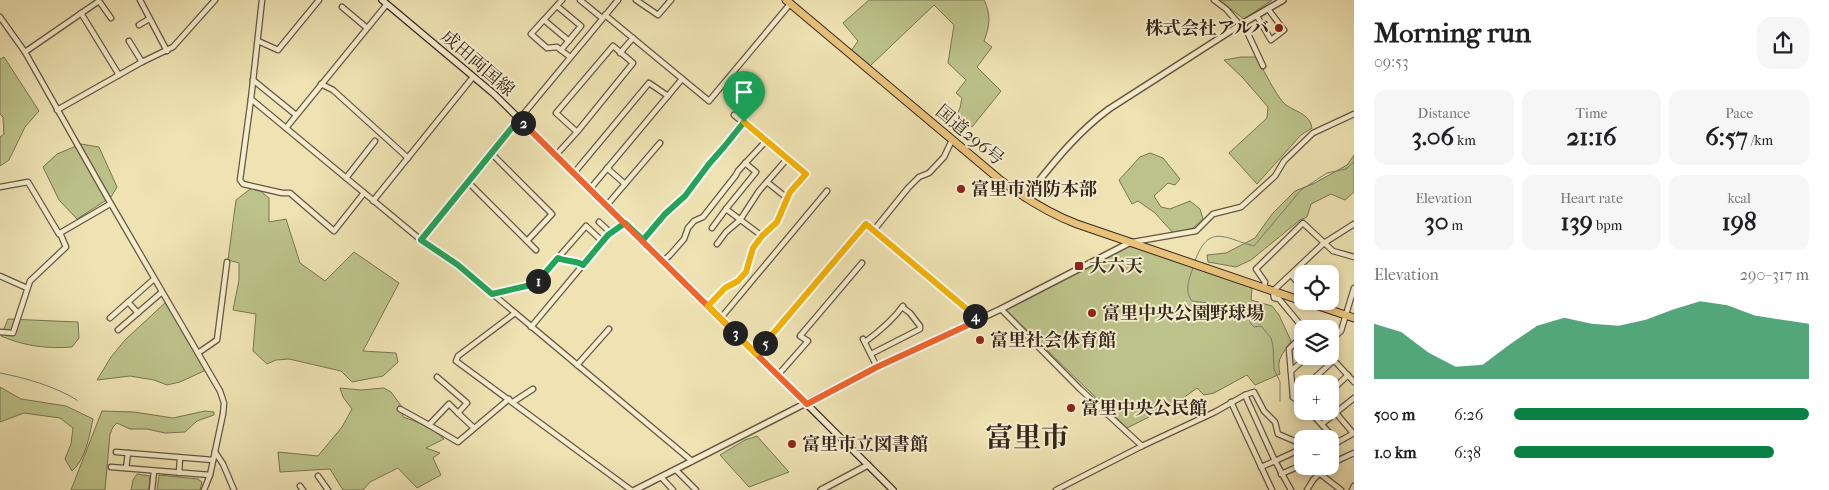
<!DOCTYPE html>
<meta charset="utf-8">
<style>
body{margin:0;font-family:"IM FELL French Canon","Noto Serif JP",serif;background:#f6f6f6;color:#202124;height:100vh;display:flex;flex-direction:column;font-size:19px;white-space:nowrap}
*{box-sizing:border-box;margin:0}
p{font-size:16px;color:#757577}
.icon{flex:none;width:28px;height:28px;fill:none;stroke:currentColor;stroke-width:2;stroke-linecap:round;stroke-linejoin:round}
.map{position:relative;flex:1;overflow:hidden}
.drawer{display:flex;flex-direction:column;background:#fff;width:475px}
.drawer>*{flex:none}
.controls{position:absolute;left:1294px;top:265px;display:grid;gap:10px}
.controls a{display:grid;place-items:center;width:45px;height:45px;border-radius:10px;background:#fff;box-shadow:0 2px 8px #0003;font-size:25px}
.pin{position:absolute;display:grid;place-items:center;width:42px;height:42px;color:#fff;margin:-51px -21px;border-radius:50% 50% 50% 0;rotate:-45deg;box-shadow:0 0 5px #0007}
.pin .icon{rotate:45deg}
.km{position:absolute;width:25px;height:25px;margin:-12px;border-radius:50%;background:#222;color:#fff;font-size:14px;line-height:25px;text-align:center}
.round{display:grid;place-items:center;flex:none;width:52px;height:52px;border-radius:15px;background:#f6f6f6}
.summary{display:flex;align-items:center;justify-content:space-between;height:85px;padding:0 20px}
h1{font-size:28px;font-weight:700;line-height:38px}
.stats{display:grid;grid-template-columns:repeat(3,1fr);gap:8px;height:85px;padding:5px 20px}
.stats div{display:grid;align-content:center;border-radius:12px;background:#f6f6f6;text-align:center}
.stats b{font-size:25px;font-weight:700}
.stats small{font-size:14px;font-weight:400}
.stats p{font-size:14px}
.chart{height:140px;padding:10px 20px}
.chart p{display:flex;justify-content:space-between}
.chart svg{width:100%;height:90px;margin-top:5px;fill:#0b8043;opacity:.7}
ul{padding:0 20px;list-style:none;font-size:16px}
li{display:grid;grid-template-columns:80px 60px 1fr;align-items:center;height:38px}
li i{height:12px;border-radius:6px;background:#0b8043}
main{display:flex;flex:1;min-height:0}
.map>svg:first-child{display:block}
.green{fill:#bcc38a;stroke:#797553}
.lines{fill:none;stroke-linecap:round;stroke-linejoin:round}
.stream{stroke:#728272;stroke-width:1}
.minor-casing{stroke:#645642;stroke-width:7}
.tertiary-casing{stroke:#645642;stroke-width:8}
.secondary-casing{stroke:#36271c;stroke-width:8}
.trunk-casing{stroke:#36271c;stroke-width:9}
.minor{stroke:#f5edce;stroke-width:4.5}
.tertiary{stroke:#f5edce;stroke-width:5}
.secondary{stroke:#f5edce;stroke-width:5.5}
.trunk{stroke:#e8c27a;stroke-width:7}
.split-1-casing{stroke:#fff;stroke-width:10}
.split-2-casing{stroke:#fff;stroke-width:10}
.split-3-casing{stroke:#fff;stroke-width:10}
.split-4-casing{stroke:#fff;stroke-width:10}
.split-5-casing{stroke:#fff;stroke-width:10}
.split-6-casing{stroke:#fff;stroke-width:10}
.split-1{stroke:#22a559;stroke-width:6}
.split-2{stroke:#22a559;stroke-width:6}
.split-3{stroke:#f0652b;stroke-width:6}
.split-4{stroke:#f0652b;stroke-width:6}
.split-5{stroke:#f5b400;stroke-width:6}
.split-6{stroke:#f5b400;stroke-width:6}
.poi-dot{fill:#8f2418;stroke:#f5edce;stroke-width:2}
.labels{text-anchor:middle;stroke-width:4;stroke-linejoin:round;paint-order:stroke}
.poi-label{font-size:18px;font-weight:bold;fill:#36271c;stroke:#f5edce;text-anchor:start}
.street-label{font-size:18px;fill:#36271c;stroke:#f5edce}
.town-label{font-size:28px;font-weight:bold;fill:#36271c;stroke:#f5edce}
</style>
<main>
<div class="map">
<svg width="1354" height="490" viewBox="0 0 1354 490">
<rect width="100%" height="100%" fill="#efe3b3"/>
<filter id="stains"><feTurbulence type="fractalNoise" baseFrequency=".004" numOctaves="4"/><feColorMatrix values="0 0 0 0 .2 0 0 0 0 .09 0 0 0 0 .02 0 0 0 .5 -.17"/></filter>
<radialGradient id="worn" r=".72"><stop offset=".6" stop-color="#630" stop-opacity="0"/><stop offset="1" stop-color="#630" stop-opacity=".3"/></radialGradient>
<g class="green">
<path d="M869 0H984C991 14 990 26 984 41L992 47 977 67 1001 91 972 127 957 114 960 108 962 98 956 93 966 80 948 63 954 25 934 5 870 66 851 51 858 41 843 23Z"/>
<path d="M1219 0H1272L1244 19Z"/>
<path d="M4 57 39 111 25 127 9 160 0 166V137L4 134 3 117 0 114V59Z"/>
<path d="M1241 57H1256C1263 68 1277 98 1286 105 1296 112 1310 114 1312 128L1301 135 1257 184 1229 153 1267 118 1268 107 1242 77 1224 60Z"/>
<path d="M81 144 99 147 117 187 111 197 77 219 59 200 43 167 57 154Z"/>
<path d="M1150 153 1163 158 1180 179 1175 185 1168 183 1154 196 1161 207 1170 209 1190 201 1200 209 1203 219 1193 228 1174 234 1155 213 1138 201 1132 204 1119 180 1140 157Z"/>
<path d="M1354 155V192L1345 200 1331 194 1311 204 1307 217 1300 220 1251 260 1236 267 1208 262 1207 255 1226 253 1255 238 1272 214 1295 191 1315 183 1347 165Z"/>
<path d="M254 186 269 198V222L286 219 300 263 325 281 354 252 399 283 363 351 396 353 398 362 383 376 352 382 341 371 289 359 276 360 267 364 253 351 256 314 233 310 239 280V263L228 260 236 200Z"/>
<path d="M1131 245 1252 287 1251 300 1272 306 1279 315 1291 341C1283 355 1276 357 1280 374L1255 385 1247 375 1214 393 1204 395 1197 388 1175 404 1127 428 1006 310Z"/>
<path d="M167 301 206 370 180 382 167 385 154 380 130 376 97 380 111 357 125 340Z"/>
<path d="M8 319 78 322 79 338 72 347C47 349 24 346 1 336Z"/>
<path d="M0 387 21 399 66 406 93 419C89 437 86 459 72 471L65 459 71 444 73 428 60 418 24 413 0 422Z"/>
<path d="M340 388 361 390 384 388 391 392 402 407 403 417C418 422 433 428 444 439L426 448 440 453 433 458 441 475 417 488 398 468 370 482 363 490H343L330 469 280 472 278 452 318 456 342 427 352 409 343 397Z"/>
<path d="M102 411 134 412 173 418 205 411 214 412V415L197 421 185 432 165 433 147 429H130L117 423 113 427 110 434 105 490H71Z"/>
<path d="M757 436 789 472 749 487 720 455 745 440Z"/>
<path d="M137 474 150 476 149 490H131L133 480Z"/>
<path d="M159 475 198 479 202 482 200 490H157Z"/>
</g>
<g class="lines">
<g class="stream">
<path d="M1195 261C1209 222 1226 239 1254 246L1301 190 1327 173 1346 169 1354 162"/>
<path d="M1193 268C1189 279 1184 291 1192 301L1209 303 1222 309 1243 313 1248 317 1251 324 1254 327 1261 326 1271 338 1273 346 1274 369 1280 382V401"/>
<path d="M0 373C26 378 54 386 77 400"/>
</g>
<g class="minor-casing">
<g id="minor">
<path d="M140 0 167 51"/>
<path d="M262 0 251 99 240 180 243 184 282 193H290L334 231 364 193"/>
<path d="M562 0 531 34 547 48 557 47 570 57"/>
<path d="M580 0 602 18"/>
<path d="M636 0 658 15 671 0"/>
<path d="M1214 0 1226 9 1240 25"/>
<path d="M557 6 581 26 561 50"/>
<path d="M342 7 367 28"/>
<path d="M81 13 119 75"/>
<path d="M605 15 709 101 790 4"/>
<path d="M1257 16 1271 40 1284 30 1268 9"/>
<path d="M0 17 25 52 107 197 220 391 224 403 223 414 210 475 204 490"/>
<path d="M544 20 569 41"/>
<path d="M1243 23 1263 66"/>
<path d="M139 25 149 19"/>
<path d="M129 41 142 62"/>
<path d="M258 41 278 50 319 0"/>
<path d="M25 52 99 1 111 18"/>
<path d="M620 53 633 38"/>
<path d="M253 80 296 115"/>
<path d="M321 84 333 90 408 158"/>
<path d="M251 99 421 240 458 265 692 461"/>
<path d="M57 110 142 62 173 47 215 0"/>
<path d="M286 128 387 4"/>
<path d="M491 153 552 214 527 241"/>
<path d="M556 155 577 132 633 63 613 46 556 113 577 132"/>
<path d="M607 168 625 184"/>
<path d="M574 173 649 83 668 96"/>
<path d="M346 178 375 141"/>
<path d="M468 182 536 250"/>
<path d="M767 182 787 198"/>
<path d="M0 187 28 182 59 234 60 233 66 247 30 281 13 333 0 332"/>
<path d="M590 189 682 79"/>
<path d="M373 201 473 77"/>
<path d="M607 205 660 143"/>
<path d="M726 209 756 172 745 163"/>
<path d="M599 222 611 233"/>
<path d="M712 228 726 209 762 236"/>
<path d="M874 230 908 188 919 177 929 173 944 157 952 140"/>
<path d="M60 233 110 204"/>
<path d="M421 240 492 152 618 0"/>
<path d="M643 241 665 214 685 196 709 164 725 147 744 122"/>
<path d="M1133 242 1196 231 1213 214 1241 207 1275 176 1284 161 1313 133 1354 114"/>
<path d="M717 244 726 232 740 220 759 191 787 159"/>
<path d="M558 258C566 262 576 260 583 265"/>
<path d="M663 261 670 255 684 239 688 228 694 221 703 217 736 175 738 171 766 141"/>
<path d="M1291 275 1302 287"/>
<path d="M0 276 27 288"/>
<path d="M1264 288 1265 282 1256 269 1303 223 1333 251 1354 257"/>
<path d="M492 294 535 284 586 226 602 241"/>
<path d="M128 302 138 313"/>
<path d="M708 306 725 288 738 281 746 272 753 248 762 236 777 222 790 192 805 174 734 115"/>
<path d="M1001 309 1080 389 1142 446"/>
<path d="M515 313 458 356 456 361 631 490"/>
<path d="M110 318 154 279"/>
<path d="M720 319 827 191"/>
<path d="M531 327 608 235 625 223"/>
<path d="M1304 329 1279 299 1274 298 1273 291 1324 243 1354 224"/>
<path d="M118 330 162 292"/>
<path d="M1302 336 1289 349 1293 397 1302 405"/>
<path d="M863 339 877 367"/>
<path d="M1330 341 1341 331 1354 288"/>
<path d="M865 342C880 331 892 321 903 306"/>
<path d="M198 353 217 340 227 262"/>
<path d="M756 354 866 224 979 320"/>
<path d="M871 354 920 329V326L910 313 902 307"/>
<path d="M1330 356 1354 382"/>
<path d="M577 365 609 329"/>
<path d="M1291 371 1308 356"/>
<path d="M778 375 808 341 800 336 862 263"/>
<path d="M1308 384 1334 360"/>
<path d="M1330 392 1348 375"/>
<path d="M1245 395 1275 461 1261 467"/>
<path d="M1293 397 1302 388"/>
<path d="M513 402 533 389"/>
<path d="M1231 402 1272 490"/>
<path d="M400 409 429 425 449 404 458 413 467 403 437 377"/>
<path d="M1309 411 1338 442 1354 433"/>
<path d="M458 413 474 428"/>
<path d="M1336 413 1353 433"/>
<path d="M1322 424 1354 398"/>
<path d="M429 425 458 442 509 399"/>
<path d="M116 452 213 460"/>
<path d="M215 452 223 464 234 490"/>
<path d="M1330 464 1354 453"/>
<path d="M111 467 210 475"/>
<path d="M126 468 128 453"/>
<path d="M676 470 696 490"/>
<path d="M179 473 180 458"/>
<path d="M1319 473 1341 490"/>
<path d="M1281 474 1302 465"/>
<path d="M318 476 328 490"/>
<path d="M661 477 673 490"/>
<path d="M300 486 303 490"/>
<path d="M152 490 154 471"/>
<path d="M1056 490 1142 446 1215 412 1245 395 1254 392 1264 411 1275 422 1278 434 1297 442 1301 449 1275 461 1291 490"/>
<path d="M1307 490 1313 480 1327 466"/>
<path d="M1352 490 1354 486"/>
</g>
</g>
<g class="tertiary-casing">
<g id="tertiary">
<path d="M1025 198C1051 166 1075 134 1109 109L1240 25 1283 0"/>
<path d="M635 490 877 367 1001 309 1131 242"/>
<path d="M821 490 868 465"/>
</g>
</g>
<g class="secondary-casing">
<path id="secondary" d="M382 0 494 94 625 223 893 490"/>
</g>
<g class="trunk-casing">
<g id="trunk">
<path d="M786 0 999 179C1023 197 1048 213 1077 224L1302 301"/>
<path d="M1304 301 1354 318"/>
</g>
</g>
<use href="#minor" class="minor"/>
<use href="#tertiary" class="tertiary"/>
<use href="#secondary" class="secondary"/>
<use href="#trunk" class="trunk"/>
</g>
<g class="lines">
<g class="split-1-casing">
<path id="split-1" d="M538 281 558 258C566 262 576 260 583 265L608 235 625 223 643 240 665 214 685 196 709 164 724 147 744 122"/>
</g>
<g class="split-2-casing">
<path id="split-2" d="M523 123 519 119 421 240 458 265 492 294 535 284 538 281"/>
</g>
<g class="split-3-casing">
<path id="split-3" d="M523 123 735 333"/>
</g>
<g class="split-4-casing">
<path id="split-4" d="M735 333 807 404 877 367 979 320 975 316"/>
</g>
<g class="split-5-casing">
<path id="split-5" d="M765 343 866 224 975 316"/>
</g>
<g class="split-6-casing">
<path id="split-6" d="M744 122 806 174 790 192 777 222 762 236 753 248 746 272 738 281 725 288 708 306 756 354 765 343"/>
</g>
<use href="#split-1" class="split-1"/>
<use href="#split-2" class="split-2"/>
<use href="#split-3" class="split-3"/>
<use href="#split-4" class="split-4"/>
<use href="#split-5" class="split-5"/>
<use href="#split-6" class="split-6"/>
</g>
<g class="poi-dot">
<circle cx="1279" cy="28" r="5"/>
<circle cx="961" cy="189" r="5"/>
<rect x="1074" y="261" width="10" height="10" rx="2.5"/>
<circle cx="1092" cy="313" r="5"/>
<circle cx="980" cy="340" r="5"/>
<circle cx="1071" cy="408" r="5"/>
<circle cx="792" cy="444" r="5"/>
</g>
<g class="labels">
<g class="poi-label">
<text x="1269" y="34" text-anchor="end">株式会社アルバ</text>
<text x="971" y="195">富里市消防本部</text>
<text x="1089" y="272">大六天</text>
<text x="1102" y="319">富里中央公園野球場</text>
<text x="990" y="346">富里社会体育館</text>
<text x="1081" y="414">富里中央公民館</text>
<text x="802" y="450">富里市立図書館</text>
</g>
<g class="street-label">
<text transform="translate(478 63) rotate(41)" y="6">成田両国線</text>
<text transform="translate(970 135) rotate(40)" y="6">国道296号</text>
</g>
<g class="town-label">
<text x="1027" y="447">富里市</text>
</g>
</g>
<rect width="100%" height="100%" filter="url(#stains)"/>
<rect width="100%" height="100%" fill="url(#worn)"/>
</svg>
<div class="controls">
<a><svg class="icon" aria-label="locate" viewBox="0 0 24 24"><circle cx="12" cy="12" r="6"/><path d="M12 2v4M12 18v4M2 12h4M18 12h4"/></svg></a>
<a><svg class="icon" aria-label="layers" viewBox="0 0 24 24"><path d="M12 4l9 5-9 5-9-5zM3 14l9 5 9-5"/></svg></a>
<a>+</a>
<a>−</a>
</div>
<div class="pin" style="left:744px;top:122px;background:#1e9e55"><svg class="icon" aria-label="arrive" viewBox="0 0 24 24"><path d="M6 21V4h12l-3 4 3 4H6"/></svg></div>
<b class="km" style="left:538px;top:281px">1</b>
<b class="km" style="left:523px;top:123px">2</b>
<b class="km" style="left:735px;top:333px">3</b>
<b class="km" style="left:975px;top:316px">4</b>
<b class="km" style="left:765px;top:343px">5</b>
</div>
<section class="drawer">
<div class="summary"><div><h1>Morning run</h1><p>09:53</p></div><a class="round"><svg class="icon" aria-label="share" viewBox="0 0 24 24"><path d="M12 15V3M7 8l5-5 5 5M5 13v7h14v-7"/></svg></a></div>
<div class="stats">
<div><p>Distance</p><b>3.06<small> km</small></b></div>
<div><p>Time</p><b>21:16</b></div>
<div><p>Pace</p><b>6:57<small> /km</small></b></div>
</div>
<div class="stats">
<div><p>Elevation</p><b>30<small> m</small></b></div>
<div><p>Heart rate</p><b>139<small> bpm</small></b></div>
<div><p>kcal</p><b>198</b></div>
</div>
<div class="chart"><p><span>Elevation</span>290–317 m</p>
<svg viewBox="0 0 160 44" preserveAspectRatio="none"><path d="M0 44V17L10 21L20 31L30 38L40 37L50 27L60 18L70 14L80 17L90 18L100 15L110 10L120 6L130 8L140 13L150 15L160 17V44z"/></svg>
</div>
<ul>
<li><b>500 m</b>6:26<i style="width:100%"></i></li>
<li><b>1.0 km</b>6:38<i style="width:88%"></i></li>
</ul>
</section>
</main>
